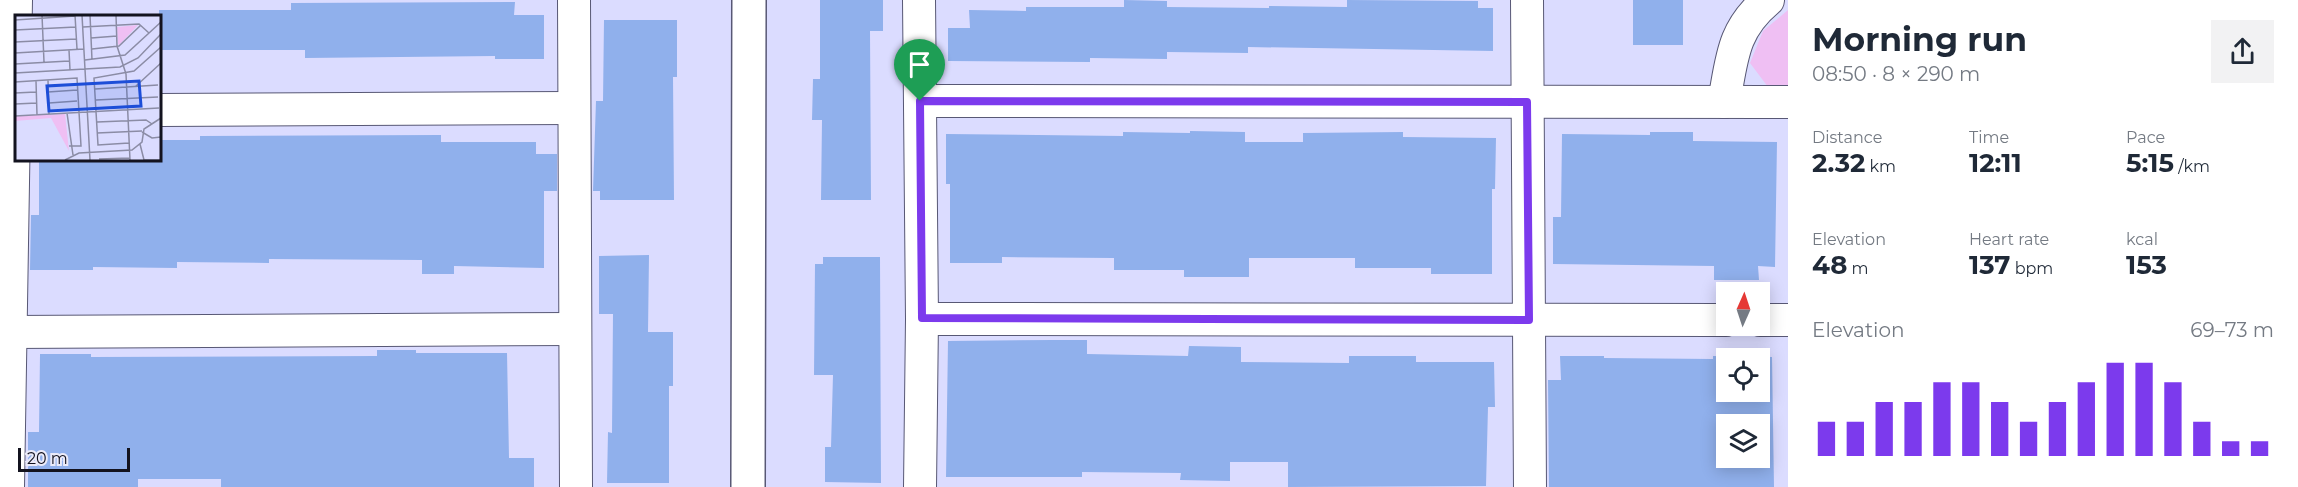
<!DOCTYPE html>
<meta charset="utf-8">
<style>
body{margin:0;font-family:Montserrat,sans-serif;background:#f2f2f3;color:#1f2937;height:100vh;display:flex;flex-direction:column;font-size:22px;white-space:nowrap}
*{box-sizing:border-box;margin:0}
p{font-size:20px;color:#747a83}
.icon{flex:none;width:33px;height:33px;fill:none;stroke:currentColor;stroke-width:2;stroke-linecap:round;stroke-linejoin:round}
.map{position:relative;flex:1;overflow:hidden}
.side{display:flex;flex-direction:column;background:#fff;width:510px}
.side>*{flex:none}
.needle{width:39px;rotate:3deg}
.tools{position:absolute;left:1716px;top:282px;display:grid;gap:12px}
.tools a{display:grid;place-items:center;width:54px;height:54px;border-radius:0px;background:#fff;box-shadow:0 3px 15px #0003;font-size:30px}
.scale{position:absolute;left:18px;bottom:15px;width:112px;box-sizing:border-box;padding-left:6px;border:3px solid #13131f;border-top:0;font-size:16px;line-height:21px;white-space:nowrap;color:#13131f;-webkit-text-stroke:4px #ebebf9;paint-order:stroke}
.pin{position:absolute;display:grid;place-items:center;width:51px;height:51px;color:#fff;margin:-62px -26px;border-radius:50% 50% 50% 0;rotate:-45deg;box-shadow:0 0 6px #0007}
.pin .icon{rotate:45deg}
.round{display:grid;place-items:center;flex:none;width:63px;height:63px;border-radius:0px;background:#f2f2f3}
.summary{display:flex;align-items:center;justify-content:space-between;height:102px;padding:0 24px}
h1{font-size:33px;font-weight:700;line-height:45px}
.metrics{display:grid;grid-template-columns:repeat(3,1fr);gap:9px;height:102px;padding:6px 24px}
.metrics div{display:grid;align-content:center}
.metrics b{font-size:26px;font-weight:700}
.metrics small{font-size:16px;font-weight:400}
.metrics p{font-size:16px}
.chart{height:168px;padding:12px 24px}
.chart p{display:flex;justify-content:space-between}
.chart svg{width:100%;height:108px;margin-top:6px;stroke:#7c3aed;stroke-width:6}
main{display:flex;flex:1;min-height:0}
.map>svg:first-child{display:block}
.green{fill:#efbff3}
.building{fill:#90b0ec;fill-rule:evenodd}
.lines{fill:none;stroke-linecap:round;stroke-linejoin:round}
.street-casing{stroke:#585875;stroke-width:34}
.secondary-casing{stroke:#585875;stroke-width:36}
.street{stroke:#fff;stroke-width:32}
.secondary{stroke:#fff;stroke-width:33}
.route-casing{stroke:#fff;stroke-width:12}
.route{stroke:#7c3aed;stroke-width:8}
.inset-road{fill:none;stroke:#8b8ca5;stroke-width:1.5}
.view{fill:#1d4ed8;fill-opacity:0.15;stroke:#1d4ed8;stroke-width:3}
.inset-edge{fill:none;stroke:#13131f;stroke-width:3}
</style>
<main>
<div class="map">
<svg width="1788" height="487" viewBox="0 0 1788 487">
<rect width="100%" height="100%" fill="#dbdcff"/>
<path class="green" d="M1788 10V87H1768L1750 63 1763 31Z"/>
<g class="building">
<path d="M820 0H883V31H870L871 200H821L822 120H812L813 79H820Z"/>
<path d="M1124 0 1167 1V7L1269 8V6L1347 7V0L1478 1V8H1493V51L1248 47V53L1167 52V59L1090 58V62L948 61V28H970L969 10 1026 11V7H1124Z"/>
<rect x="1633" y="0" width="50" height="45"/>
<path d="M515 2 514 15H544V59H495V56L305 58V50H159V10H291V3Z"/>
<path d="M604 20H677V77H673L674 200H600V191H593L596 101H603Z"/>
<path d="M1190 131 1245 132V142H1303V133L1403 132V137L1496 138 1495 189H1492V274H1431V268H1355V258H1249V277H1184V270H1114V258L1002 257V263H950V184H946V134L1123 136V132L1190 133Z"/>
<path d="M1650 132H1693V141L1777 142 1775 267 1758 266 1759 280H1714V266L1553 264V217H1561L1562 134 1650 135Z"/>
<path d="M441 135V142H536V154H557V191H544V268L454 266V274H422V260L269 259V263L177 262V268L93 267V270H30L31 215H39V159H159V140H200V136Z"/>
<path d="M649 255 648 332H673V386H669V483H607L608 432 612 433 613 314H599V256Z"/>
<path d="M823 257H880L881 483 825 482V447H831L833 375H814L815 264H823Z"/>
<path d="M1053 340H1087V354L1188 356 1189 346 1241 347V362L1349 363V356H1416V362H1494L1495 407H1488L1486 486 1288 487V462H1230V481L1180 480 1181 473 1082 472V477H946L948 341Z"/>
<path d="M377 350H416V353H507L509 458H534V487H221V479H138V487H28V432H39L40 354H91V357L377 356Z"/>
<path d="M1560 356H1604V358L1713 359V356L1772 357 1774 487H1549L1548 380H1561ZM1726 358H1760V392H1726ZM1726 424H1760V458H1726Z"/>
</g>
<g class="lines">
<g class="street-casing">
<g id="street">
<path d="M574 0 576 487"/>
<path d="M919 0 922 319 920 487"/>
<path d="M1527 0 1530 487"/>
<path d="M920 101 1788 102"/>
<path d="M1724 102C1732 59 1732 30 1768 0"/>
<path d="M159 110 574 108"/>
<path d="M922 319 1726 320"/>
<path d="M1760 320H1788"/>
<path d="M10 332 574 329"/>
<path d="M8 487 16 0"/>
</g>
</g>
<g class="secondary-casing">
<path id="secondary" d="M748 487 749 0"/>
</g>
<use href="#street" class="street"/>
<use href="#secondary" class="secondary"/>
</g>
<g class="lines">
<g class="route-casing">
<path id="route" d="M920 101 1527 102 1529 320 922 318Z"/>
</g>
<use href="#route" class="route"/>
</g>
<g transform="translate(15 15)">
<rect width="146" height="146" fill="#dbdcff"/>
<path d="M123 10 104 30 103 29 102 12ZM50 99 54 136 36 103 0 106V101Z" fill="#efbff3"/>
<path class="inset-road" d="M27 0 29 47M60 0 62 34M67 0 75 145M75 0 77 45M101 0 102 31 111 59 115 145M0 5 60 1M68 12 124 9 134 18M0 15 61 12M76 23 102 21M0 27 61 24M77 34 104 31 126 10M54 35 55 55M0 38 69 34M70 45 110 40 146 7M0 49 54 46M0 58 105 52 123 43 146 19M146 64V101M33 65 34 99M21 66 22 100M0 67 62 63 66 131H54M121 71 146 48M80 74 143 70M33 77 62 75M0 78 21 77M81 85 143 82M34 88 62 86M0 89 22 88M52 98 58 140M0 101 144 93M82 107 131 105 137 109M127 117 137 123 146 122M82 118 127 116M114 128 83 130 79 63 119 56 146 32M125 129 129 145H146M84 144 115 143M50 145 64 138 117 135 127 127 129 114 146 103"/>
<path class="view" d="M124 66 126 91 34 96 32 71Z"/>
<rect width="146" height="146" class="inset-edge"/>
</g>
</svg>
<div class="tools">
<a><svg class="needle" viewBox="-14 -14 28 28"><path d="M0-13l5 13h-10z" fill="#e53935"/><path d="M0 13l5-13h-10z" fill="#747a83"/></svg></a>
<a><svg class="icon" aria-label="locate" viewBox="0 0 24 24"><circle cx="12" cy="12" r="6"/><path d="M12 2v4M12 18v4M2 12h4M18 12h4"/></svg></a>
<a><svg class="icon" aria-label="layers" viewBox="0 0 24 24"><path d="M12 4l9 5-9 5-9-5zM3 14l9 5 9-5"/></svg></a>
</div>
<div class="scale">20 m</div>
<div class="pin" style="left:920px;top:101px;background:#1e9e55"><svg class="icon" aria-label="arrive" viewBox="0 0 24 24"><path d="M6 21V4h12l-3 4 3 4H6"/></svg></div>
</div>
<section class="side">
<div class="summary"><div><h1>Morning run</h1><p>08:50 · 8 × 290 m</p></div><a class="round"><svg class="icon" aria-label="share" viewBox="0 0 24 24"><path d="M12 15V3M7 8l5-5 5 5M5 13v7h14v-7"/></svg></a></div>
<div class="metrics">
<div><p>Distance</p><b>2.32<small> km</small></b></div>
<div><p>Time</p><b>12:11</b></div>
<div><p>Pace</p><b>5:15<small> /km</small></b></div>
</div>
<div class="metrics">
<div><p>Elevation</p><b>48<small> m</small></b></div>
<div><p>Heart rate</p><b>137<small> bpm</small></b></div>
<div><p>kcal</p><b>153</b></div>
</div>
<div class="chart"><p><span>Elevation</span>69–73 m</p>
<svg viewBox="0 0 160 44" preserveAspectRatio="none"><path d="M5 44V30M15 44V30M25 44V22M35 44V22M45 44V14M55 44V14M65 44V22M75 44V30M85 44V22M95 44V14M105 44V6M115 44V6M125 44V14M135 44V30M145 44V38M155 44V38"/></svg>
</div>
</section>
</main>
